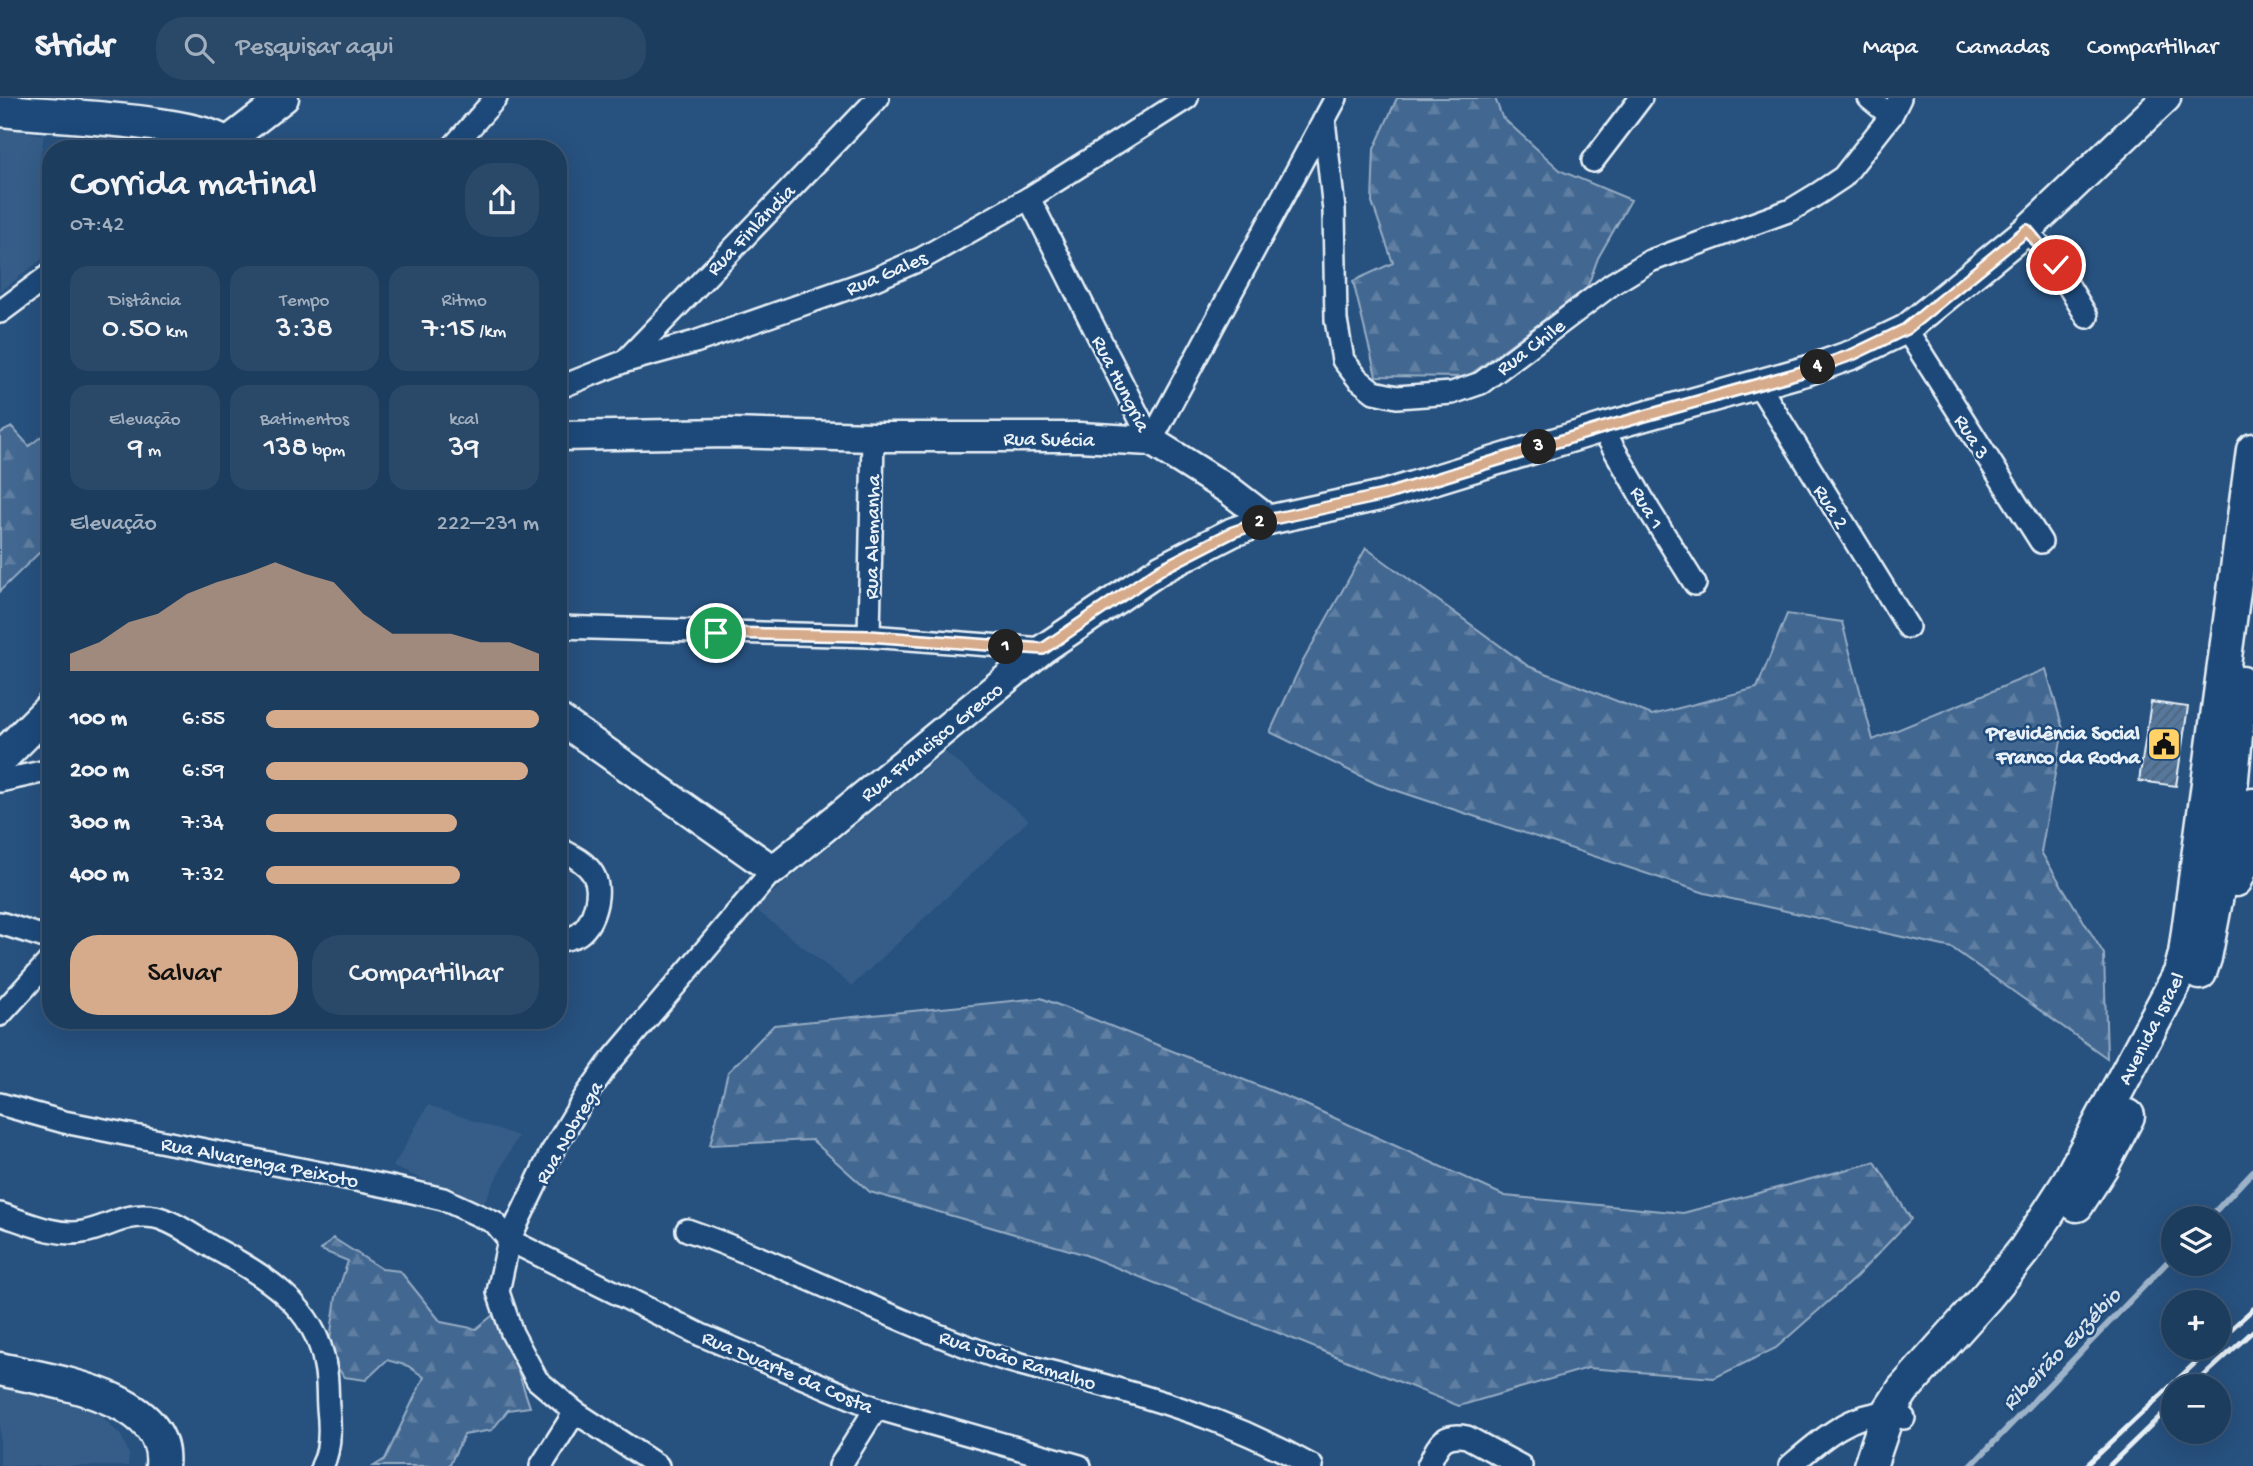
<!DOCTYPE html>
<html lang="pt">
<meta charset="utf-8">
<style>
body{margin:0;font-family:"Gochi Hand",sans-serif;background:#2a4868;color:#f1f3f6;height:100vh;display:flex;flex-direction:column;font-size:26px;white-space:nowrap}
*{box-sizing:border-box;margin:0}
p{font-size:23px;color:#a0aebd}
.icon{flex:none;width:38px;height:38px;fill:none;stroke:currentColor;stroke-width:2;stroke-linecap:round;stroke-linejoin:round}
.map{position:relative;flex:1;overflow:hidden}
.details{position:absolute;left:42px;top:42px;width:525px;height:889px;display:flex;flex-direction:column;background:#1d3d5f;border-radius:28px;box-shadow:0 7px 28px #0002,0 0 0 2px #3b5674}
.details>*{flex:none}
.buttons{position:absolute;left:2161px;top:1108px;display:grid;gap:14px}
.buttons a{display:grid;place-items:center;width:70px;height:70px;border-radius:50%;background:#1d3d5f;box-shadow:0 7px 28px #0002,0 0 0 2px #3b5674;font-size:35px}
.pin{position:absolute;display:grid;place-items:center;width:60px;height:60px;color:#fff;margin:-30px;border:4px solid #fff;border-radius:50%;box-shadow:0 2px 7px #0007}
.km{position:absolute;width:35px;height:35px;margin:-18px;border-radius:50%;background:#222;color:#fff;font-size:19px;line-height:35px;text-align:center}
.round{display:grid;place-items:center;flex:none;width:74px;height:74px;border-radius:28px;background:#2a4868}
.headline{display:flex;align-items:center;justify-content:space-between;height:119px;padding:0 28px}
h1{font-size:38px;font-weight:600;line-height:52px}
.stats{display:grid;grid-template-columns:repeat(3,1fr);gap:10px;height:119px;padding:7px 28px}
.stats div{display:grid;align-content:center;border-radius:18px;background:#2a4868;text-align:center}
.stats b{font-size:30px;font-weight:600}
.stats small{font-size:19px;font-weight:400}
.stats p{font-size:19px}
.chart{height:196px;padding:14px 28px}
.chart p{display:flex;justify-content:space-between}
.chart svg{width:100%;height:126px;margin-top:7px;fill:#d6ab8b;opacity:.7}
.action{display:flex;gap:14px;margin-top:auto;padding:14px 28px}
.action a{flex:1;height:80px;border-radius:28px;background:#d6ab8b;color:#111;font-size:28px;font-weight:600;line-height:80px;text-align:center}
.action a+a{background:#2a4868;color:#f1f3f6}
ul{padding:0 28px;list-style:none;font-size:23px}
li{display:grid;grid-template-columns:112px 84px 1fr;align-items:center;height:52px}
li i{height:18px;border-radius:9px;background:#d6ab8b}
header{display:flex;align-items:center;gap:42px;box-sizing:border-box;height:98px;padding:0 35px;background:#1d3d5f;border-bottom:2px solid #3b5674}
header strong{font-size:33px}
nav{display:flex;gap:38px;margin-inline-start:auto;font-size:24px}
.search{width:490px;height:63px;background:#2a4868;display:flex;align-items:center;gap:18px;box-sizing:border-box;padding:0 24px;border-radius:28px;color:#a0aebd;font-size:26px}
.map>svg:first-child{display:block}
.built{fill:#355d88}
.forest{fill:url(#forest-firs);stroke:#96acc4;stroke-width:2}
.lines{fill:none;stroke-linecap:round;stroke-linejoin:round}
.stream{stroke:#9db3c9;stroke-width:6}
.building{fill:url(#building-hatch);stroke:#e8f1f8;stroke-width:2}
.minor-casing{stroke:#e8f1f8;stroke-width:26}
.tertiary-casing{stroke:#e8f1f8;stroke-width:33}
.secondary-casing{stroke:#e8f1f8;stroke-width:37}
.minor{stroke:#1f4a7a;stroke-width:21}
.tertiary{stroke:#1f4a7a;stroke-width:28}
.secondary{stroke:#1f4a7a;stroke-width:32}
.rail{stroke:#e8f1f8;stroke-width:5}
.route-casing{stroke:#fff;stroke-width:14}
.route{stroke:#d6ab8b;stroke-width:9}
.labels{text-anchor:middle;stroke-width:5;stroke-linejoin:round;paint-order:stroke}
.street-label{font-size:21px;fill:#e8f1f8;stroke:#1f4a7a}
.poi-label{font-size:21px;font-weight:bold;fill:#e8f1f8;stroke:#1f4a7a;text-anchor:end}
.water-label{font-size:23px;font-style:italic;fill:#d5e2ec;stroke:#1f4a7a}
</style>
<header>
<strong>Stridr</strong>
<div class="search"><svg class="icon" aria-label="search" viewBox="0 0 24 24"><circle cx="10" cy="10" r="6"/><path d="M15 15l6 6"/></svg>Pesquisar aqui</div>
<nav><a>Mapa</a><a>Camadas</a><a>Compartilhar</a></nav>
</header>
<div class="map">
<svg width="2253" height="1368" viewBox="0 0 2253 1368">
<defs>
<pattern id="forest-firs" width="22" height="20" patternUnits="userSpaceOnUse" patternTransform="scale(1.75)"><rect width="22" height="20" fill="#436891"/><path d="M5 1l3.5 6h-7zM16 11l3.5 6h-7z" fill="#5e7ea1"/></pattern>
<pattern id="building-hatch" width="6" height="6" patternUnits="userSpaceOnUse" patternTransform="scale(1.75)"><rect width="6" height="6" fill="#57789d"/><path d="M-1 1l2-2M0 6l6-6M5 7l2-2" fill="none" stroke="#4f6278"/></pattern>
</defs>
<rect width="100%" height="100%" fill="#27517f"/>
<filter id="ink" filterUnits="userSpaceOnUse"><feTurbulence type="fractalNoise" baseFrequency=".0143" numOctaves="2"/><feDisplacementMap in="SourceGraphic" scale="14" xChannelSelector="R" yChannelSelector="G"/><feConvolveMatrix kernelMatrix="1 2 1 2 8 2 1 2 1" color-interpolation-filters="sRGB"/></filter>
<g filter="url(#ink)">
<g class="built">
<path d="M0 30 44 37 40 62 51 66V154L0 194Z"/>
<path d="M161 40 170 51H93L94 43Z"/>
<path d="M945 654 1029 722 852 888 754 810Z"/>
<path d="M428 1007 518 1038 483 1106 393 1069Z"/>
<path d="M0 1290 96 1312 122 1339 129 1356 128 1368H0Z"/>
</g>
<g class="forest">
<path d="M1397 0H1495L1502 19 1561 73 1631 102 1598 160 1587 190 1467 279 1376 278 1353 183 1393 165 1372 104 1374 51Z"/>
<path d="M12 329 29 348 51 331V432L43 451 0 493V335Z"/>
<path d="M1366 450 1528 568 1652 617 1757 590 1787 516 1842 524 1873 642 2046 571 2063 631 2041 754 2104 856 2107 960 1952 850 1705 795 1377 686 1270 634 1302 565Z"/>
<path d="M1041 900 1304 1006 1505 1098 1683 1115 1875 1064 1911 1121 1856 1179 1776 1250 1714 1280 1588 1270 1459 1308 1083 1156 870 1094 812 1042 710 1047 728 974 774 927Z"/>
<path d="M333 1140 382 1171 400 1173 441 1224 476 1231 498 1213 530 1309 508 1312 492 1332 464 1337 449 1368H374L385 1361 424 1279 408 1268 387 1262 366 1282 344 1279 328 1255 336 1199 348 1163 321 1152Z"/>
</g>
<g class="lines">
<g class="stream">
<path d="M2209 1120 2253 1073"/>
<path d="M1971 1368 2174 1157"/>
</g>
</g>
<path class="building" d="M2151 604 2188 609 2176 688 2139 683Z"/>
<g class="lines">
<g class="minor-casing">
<g id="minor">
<path d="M1869 0 1891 18"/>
<path d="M1324 22 1334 112 1336 222 1343 262 1358 281 1374 294 1397 299 1452 295 1481 285 1612 186 1650 163 1791 112 1819 95 1843 79 1891 18 1900 0"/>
<path d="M451 51 496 0"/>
<path d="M1593 63 1641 0"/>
<path d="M1029 100 1151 343"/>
<path d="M2027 132 2056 167 2087 219"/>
<path d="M0 214 51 176"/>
<path d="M1906 231 2041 444"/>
<path d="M625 263 878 0"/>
<path d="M1758 286 1908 529"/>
<path d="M558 290 623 264 695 244 875 181 921 161 1029 100 1187 0"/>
<path d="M1602 330 1649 412 1695 486"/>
<path d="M1151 343 1336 0"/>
<path d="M558 529 869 538 1043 551"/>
<path d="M869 538 873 339"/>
<path d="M0 683 51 672"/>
<path d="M558 750C571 757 585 763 593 776 603 793 594 825 579 836 573 840 565 841 558 843"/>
<path d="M0 825 51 841"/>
<path d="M0 917 51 861"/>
<path d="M0 1006 64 1024 391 1089 443 1101 495 1125 509 1142 701 1237 876 1310 1080 1368"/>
<path d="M0 1116C25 1124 56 1139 83 1134 110 1129 125 1114 155 1119 174 1123 195 1139 212 1149 261 1175 316 1207 325 1268 328 1281 327 1296 328 1310 330 1328 331 1352 322 1368"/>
<path d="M687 1132C788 1167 882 1218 982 1254 1023 1269 1068 1277 1110 1289 1183 1309 1246 1331 1312 1368"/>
<path d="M541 1368 575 1314"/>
<path d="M658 1368 575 1314 537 1282 512 1235 498 1194 509 1142 550 1057 585 999 607 968 773 772"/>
<path d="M840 1368 876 1310"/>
<path d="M1428 1368C1438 1348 1441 1334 1467 1339L1521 1368"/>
<path d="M1790 1368C1816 1346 1850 1314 1888 1315 1893 1316 1899 1319 1904 1320"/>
</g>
</g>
<g class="tertiary-casing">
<g id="tertiary">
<path d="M227 44 284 0"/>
<path d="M558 338 730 335 873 339H1079L1151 343 1229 392 1268 422"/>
<path d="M558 620 773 772 1043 551 1161 471 1233 434 1268 422 1384 397 1602 330 1809 272 1854 256 1906 231 2027 132 2166 0"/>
</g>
</g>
<g class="secondary-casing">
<g id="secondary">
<path d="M0 12C41 18 212 21 231 51"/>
<path d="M2242 585 2253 610"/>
<path d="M0 661 51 610"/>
<path d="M2236 782C2247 759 2251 732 2253 707"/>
<path d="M2200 875 2205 860 2225 755 2238 616"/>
<path d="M2077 1107 2102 1068 2128 1018"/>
<path d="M0 1271C49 1283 170 1297 162 1368"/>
<path d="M1870 1368 1888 1315 1903 1292 1988 1197 2025 1151 2066 1088 2180 875 2185 856 2253 352"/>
</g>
</g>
<use href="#minor" class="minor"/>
<use href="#tertiary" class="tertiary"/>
<use href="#secondary" class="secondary"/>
<g class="rail">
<path d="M2219 1242 2253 1211"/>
<path d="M2193 1288 2253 1233"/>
<path d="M2086 1368 2211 1250"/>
<path d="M2109 1368 2174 1305"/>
</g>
</g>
</g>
<g class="lines" filter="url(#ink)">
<g class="route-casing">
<path id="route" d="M716 535 869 538 1043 551 1161 471 1233 434 1268 422 1384 397 1602 330 1809 272 1854 256 1906 231 2027 132 2056 167"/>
</g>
<use href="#route" class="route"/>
</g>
<defs>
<g id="civic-square" transform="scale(1.75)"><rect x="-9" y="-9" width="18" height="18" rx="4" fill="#ffd166" stroke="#1f4a7a"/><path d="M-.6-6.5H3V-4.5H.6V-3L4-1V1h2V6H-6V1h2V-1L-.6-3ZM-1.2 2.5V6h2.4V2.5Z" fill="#111"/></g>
</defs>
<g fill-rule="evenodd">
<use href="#civic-square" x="2164" y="646"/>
</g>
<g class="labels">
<g class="street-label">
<text transform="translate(750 131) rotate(-46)" y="7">Rua Finlândia</text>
<text transform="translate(886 174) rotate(-23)" y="7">Rua Gales</text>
<text transform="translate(1530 248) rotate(-37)" y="7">Rua Chile</text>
<text transform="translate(1122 285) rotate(63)" y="7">Rua Hungria</text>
<text transform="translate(1973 338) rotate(58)" y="7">Rua 3</text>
<text transform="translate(1049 340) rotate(1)" y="7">Rua Suécia</text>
<text transform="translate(1832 408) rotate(58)" y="7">Rua 2</text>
<text transform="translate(1648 409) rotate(59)" y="7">Rua 1</text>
<text transform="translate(871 439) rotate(-89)" y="7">Rua Alemanha</text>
<text transform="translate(931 643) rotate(-39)" y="7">Rua Francisco Grecco</text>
<text transform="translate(2150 930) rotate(-63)" y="7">Avenida Israel</text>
<text transform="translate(568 1034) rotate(-60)" y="7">Rua Nobrega</text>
<text transform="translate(260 1063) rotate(11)" y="7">Rua Alvarenga Peixoto</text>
<text transform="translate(1018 1261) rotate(17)" y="7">Rua João Ramalho</text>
<text transform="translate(788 1273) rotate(23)" y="7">Rua Duarte da Costa</text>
</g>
<g class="poi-label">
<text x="2140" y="641">Previdência Social<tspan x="2140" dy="24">Franco da Rocha</tspan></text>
</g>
<g class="water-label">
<text transform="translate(2060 1250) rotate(-46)" y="8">Ribeirão Euzébio</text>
</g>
</g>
</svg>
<div class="buttons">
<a><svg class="icon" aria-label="layers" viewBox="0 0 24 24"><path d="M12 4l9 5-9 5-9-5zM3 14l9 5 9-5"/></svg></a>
<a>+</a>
<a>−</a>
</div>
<div class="pin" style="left:716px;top:535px;background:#1e9e55"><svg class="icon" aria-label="arrive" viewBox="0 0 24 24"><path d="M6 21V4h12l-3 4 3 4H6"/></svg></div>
<div class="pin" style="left:2056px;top:167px;background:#d93025"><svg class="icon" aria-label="check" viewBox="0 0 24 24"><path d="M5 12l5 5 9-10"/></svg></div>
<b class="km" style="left:1006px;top:549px">1</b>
<b class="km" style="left:1260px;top:425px">2</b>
<b class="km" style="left:1539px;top:349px">3</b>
<b class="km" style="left:1818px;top:269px">4</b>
<section class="details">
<div class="headline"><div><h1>Corrida matinal</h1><p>07:42</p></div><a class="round"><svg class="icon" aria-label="share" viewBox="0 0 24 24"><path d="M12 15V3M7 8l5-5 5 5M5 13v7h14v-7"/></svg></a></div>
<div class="stats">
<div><p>Distância</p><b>0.50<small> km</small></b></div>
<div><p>Tempo</p><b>3:38</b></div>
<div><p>Ritmo</p><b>7:15<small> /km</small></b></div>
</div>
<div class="stats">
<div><p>Elevação</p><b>9<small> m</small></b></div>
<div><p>Batimentos</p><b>138<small> bpm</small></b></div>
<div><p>kcal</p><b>39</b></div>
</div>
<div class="chart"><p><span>Elevação</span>222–231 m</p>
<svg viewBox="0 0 160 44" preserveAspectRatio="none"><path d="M0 44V38L10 34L20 27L30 24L40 17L50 13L60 10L70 6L80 10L90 13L100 24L110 31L120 31L130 31L140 34L150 34L160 38V44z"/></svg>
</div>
<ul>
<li><b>100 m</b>6:55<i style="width:100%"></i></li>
<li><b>200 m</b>6:59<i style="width:96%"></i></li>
<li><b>300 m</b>7:34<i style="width:70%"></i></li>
<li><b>400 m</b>7:32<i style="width:71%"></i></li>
</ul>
<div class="action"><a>Salvar</a><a>Compartilhar</a></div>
</section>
</div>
